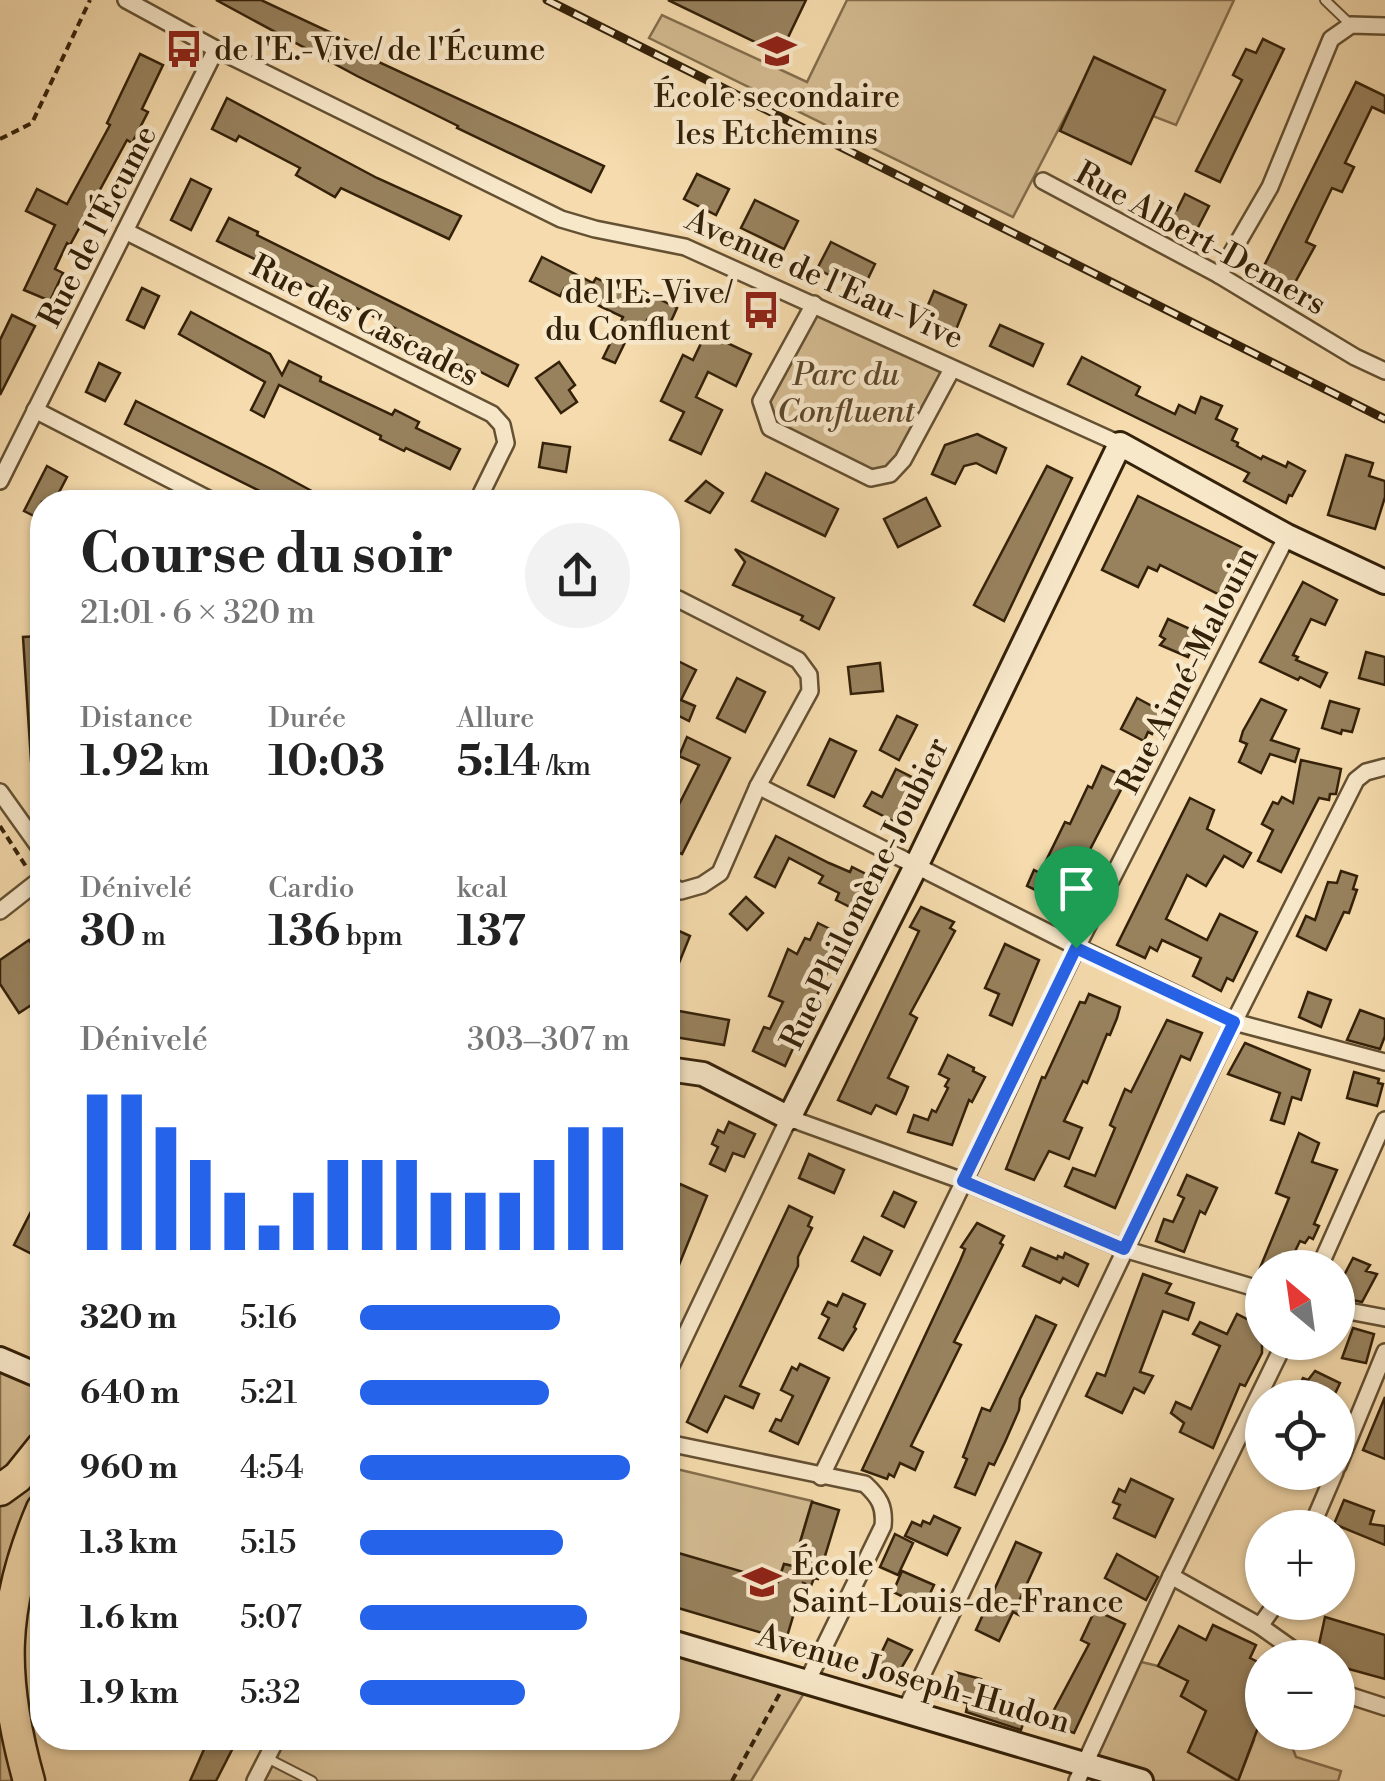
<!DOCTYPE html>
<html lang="fr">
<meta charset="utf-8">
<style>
body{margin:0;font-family:"Libre Bodoni",serif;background:#f2f2f2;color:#222;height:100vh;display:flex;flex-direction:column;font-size:38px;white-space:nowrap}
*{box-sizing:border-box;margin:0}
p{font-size:32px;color:#767676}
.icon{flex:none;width:55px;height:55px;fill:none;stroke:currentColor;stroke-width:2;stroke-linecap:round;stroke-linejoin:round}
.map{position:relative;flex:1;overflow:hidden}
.drawer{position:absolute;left:30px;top:490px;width:650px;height:1260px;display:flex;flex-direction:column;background:#fff;border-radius:40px;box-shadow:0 2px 8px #0004}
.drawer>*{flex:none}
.needle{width:65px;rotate:331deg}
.fabs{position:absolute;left:1245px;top:1250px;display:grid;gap:20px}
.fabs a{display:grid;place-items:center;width:110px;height:110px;border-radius:50%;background:#fff;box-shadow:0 2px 8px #0004;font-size:50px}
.pin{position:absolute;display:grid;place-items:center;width:85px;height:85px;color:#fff;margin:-102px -42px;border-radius:50% 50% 50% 0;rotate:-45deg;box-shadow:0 0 10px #0007}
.pin .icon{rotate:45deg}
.round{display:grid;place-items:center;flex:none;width:105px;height:105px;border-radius:52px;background:#f2f2f2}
.head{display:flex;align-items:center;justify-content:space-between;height:170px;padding:0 50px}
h1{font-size:55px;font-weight:800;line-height:75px}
.stats{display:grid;grid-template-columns:repeat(3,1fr);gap:15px;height:170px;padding:10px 50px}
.stats div{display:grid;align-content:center}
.stats b{font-size:42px;font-weight:800}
.stats small{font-size:28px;font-weight:400}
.stats p{font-size:28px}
.chart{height:280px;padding:20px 50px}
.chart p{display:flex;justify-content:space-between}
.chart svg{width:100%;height:180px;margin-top:10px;stroke:#2563eb;stroke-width:6}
ul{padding:0 50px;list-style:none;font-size:32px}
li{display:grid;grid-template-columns:160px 120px 1fr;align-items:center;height:75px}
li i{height:25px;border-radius:12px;background:#2563eb}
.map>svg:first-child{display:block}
.green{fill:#d4bb91;stroke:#846e4d;stroke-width:2.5}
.building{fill:#98825e;stroke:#342109;stroke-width:2.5}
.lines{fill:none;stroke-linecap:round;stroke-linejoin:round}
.lane-casing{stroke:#645032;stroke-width:12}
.street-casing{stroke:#645032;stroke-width:20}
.secondary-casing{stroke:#342109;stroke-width:28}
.highway-casing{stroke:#342109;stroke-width:35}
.path{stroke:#342109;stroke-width:4;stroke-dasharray:8 5;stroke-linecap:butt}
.lane{stroke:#f8e8ca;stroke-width:8}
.street{stroke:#f8e8ca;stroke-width:15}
.secondary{stroke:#f8e8ca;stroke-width:22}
.highway{stroke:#f5dbad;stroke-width:30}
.rail-casing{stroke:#342109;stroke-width:9}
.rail{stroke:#f8e8ca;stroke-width:5;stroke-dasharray:15;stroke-linecap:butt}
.route-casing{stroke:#fff;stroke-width:20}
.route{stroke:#2563eb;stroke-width:12}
.labels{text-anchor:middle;stroke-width:9;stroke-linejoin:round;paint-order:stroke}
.poi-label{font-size:32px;fill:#342109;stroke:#f8e8ca;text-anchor:start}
.street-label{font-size:32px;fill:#342109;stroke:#f8e8ca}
.park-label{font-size:32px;font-style:italic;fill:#5c482b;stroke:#f8e8ca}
</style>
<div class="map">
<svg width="1385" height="1781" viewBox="0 0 1385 1781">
<rect width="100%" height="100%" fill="#f5dbad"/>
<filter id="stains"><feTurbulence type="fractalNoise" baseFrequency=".002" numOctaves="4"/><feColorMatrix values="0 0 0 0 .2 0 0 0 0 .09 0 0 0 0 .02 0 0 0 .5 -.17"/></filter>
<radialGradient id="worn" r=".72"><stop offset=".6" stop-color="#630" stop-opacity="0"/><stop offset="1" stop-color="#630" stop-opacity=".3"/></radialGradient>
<g class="green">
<path d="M847 0H1234L1176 125 1080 88 1013 217 649 38 662 15 807 82Z"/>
<path d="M814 304 952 369 903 460 871 478 770 428 761 401Z"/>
<path d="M0 1367 42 1382V1513L10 1585 29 1781H0Z"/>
<path d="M668 1467 812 1501 793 1566 784 1564 778 1582 668 1552Z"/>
<path d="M668 1634 815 1675 751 1781H262L284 1738H668Z"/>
<path d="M1133 1660 1158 1666 1188 1681 1181 1696 1206 1711 1189 1752 1236 1781H1143L1086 1762Z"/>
<path d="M1223 1700 1262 1719V1732L1294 1734 1290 1741 1296 1757 1341 1771 1338 1781H1238L1254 1740 1214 1720Z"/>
</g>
<g class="building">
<path d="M216 0H261L349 41 346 47 604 166 591 192 457 128 458 126 357 76Z"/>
<path d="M668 0H806L780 54Z"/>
<path d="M1263 39 1284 49 1220 182 1196 171 1242 80 1233 75 1246 49 1256 53Z"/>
<path d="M140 54 163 65 142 109 148 112 132 143 127 140 70 245 67 243 55 269 63 273 50 301 24 290 55 225 26 211 37 189 67 204 110 125 107 123Z"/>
<path d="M1094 57 1165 90 1131 164 1060 131Z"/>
<path d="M1356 82 1385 96V113L1372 107 1345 163 1354 167 1342 192 1332 188 1306 242 1315 246 1292 288 1261 272Z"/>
<path d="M227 98 377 178 461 216 449 239 341 188 335 197 296 175 300 168 239 136 236 141 212 129Z"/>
<path d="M697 174 729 189 716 215 684 199Z"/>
<path d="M191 179 211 189 191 230 171 220Z"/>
<path d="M1185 194 1209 206 1192 239 1160 223 1169 206 1177 210Z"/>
<path d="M755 200 798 221 784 249 741 228Z"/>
<path d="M229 218 258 232 257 235 518 365 508 386 444 353 442 356 415 343 417 340 367 313 217 241Z"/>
<path d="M831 242 875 264 862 291 817 269Z"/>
<path d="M542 257 593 283 596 278 633 296 637 288 677 308 667 330 647 320 641 332 632 328 615 363 603 358 623 317 564 289 560 296 530 281Z"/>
<path d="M142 288 159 296 144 328 127 320Z"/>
<path d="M934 291 966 305 955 332 922 319Z"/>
<path d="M191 312 270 354 282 375 289 361 321 377 320 381 392 415 395 410 419 422 416 428 460 449 450 469 406 448 404 451 380 439 381 436 279 385 264 417 251 410 265 382 179 334Z"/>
<path d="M12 315 35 326 0 395V340Z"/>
<path d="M1000 325 1043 344 1033 366 990 346Z"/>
<path d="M706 333 751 354 736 386 708 372 696 397 722 410 701 454 670 440 684 412 661 401 683 355 693 360Z"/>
<path d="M1082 357 1140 387 1136 395 1175 414 1179 405 1195 413 1201 397 1222 406 1216 419 1237 429 1232 440 1238 443 1237 446 1261 459 1263 456 1286 467 1288 462 1305 471 1292 496 1289 495 1286 503 1244 481 1249 473 1068 384Z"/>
<path d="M559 362 575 385 569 390 577 402 561 413 536 378Z"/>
<path d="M99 363 120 373 105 401 86 392Z"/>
<path d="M136 401 275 471 332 502H271L274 498 125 424Z"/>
<path d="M977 434 1006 448 996 473 976 463 964 466 955 484 932 474 945 445Z"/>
<path d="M543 443 570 447 566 472 539 467Z"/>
<path d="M1346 455 1373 463 1369 476 1385 481V497L1375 529 1328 515Z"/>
<path d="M47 466 67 477 54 502H42V520L24 511Z"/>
<path d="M1047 466 1072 478 1004 621 974 605Z"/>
<path d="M766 473 838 509 825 536 752 501Z"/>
<path d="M706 481 723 493 710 513 686 501Z"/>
<path d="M1138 496 1245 549 1222 596 1160 565 1157 571 1148 567 1138 587 1102 570Z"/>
<path d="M926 498 940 526 898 547 884 519Z"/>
<path d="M735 549 834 598 819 629 801 620 803 616 733 585 745 562Z"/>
<path d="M1303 582 1337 600 1325 625 1311 619 1293 655 1298 657 1296 660 1327 673 1320 687 1300 677 1298 680 1260 662Z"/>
<path d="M1168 619 1199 633 1188 657 1160 645 1165 639 1160 636Z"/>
<path d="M42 636V761H31L23 637Z"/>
<path d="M1366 652 1385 657V685L1359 678Z"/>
<path d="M668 656 696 670 681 700 695 706 689 721 675 714 668 729Z"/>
<path d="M880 663 883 691 851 694 848 667Z"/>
<path d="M737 678 765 692 745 732 717 718Z"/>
<path d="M1137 698 1163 712 1152 734 1148 732 1144 741 1121 729Z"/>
<path d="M1261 699 1286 710 1271 740 1299 749 1295 762 1270 754 1261 773 1239 762 1247 744 1240 741 1243 731Z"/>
<path d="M1330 701 1359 709 1352 732 1342 730 1341 734 1322 728Z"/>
<path d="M897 716 917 725 899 760 880 750Z"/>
<path d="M687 737 730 758 682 854 668 847V826L699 765 679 756Z"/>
<path d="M830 739 856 751 834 797 808 785Z"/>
<path d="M1301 760 1341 769 1336 794H1330L1329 800 1319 798 1281 872 1258 861 1273 830 1262 824 1273 802 1278 804 1282 797 1293 803Z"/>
<path d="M1102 766 1127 778 1068 892 1063 890 1058 901 1027 886 1034 870 1040 873 1065 822 1070 824 1088 786 1092 788Z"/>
<path d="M896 769 922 782 906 814 902 813 897 823 864 806 872 792 882 797Z"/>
<path d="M1190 798 1214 810 1207 829 1251 853 1243 867 1224 856 1206 886 1187 875 1166 919 1207 940 1220 914 1257 932 1233 981 1227 978 1221 991 1193 976 1201 958 1162 940 1157 951 1150 947 1145 958 1117 945Z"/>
<path d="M776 836 829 863 850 872 852 867 878 880 865 905 858 901 854 909 836 900 839 893 819 883 823 876 789 858 775 887 755 877Z"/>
<path d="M1341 871 1357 876 1353 889 1357 890 1349 913 1344 912 1326 950 1297 936 1306 916 1315 920 1328 882 1337 883Z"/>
<path d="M746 897 763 913 747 930 730 914Z"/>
<path d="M921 907 954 922 950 928 955 931 910 1014 917 1018 888 1078 908 1087 904 1097 896 1114 876 1105 871 1114 838 1100 919 931 910 927Z"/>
<path d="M818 923 844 936 785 1066 753 1051 764 1027 770 1029 783 1002 769 996 788 949 797 954 805 938 810 940Z"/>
<path d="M668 926 690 936 668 990Z"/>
<path d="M29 940 42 960V998L19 1013 0 984V960Z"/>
<path d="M1005 944 1039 960 1012 1025 990 1015 999 994 985 988Z"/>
<path d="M1308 992 1331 1000 1321 1027 1299 1017Z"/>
<path d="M1089 994 1120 1007 1117 1018 1110 1035 1107 1034 1087 1083 1083 1081 1064 1121 1082 1128 1069 1159 1049 1151 1034 1180 1006 1169 1042 1077 1045 1078 1080 1002 1085 1003Z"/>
<path d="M668 1009 729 1020 724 1045 668 1036Z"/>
<path d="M1360 1010 1385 1019V1036L1380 1049 1347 1040Z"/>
<path d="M1167 1020 1202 1033 1190 1060 1181 1056 1115 1208 1065 1186 1073 1168 1095 1176 1115 1128 1110 1125 1125 1089 1131 1092Z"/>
<path d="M1245 1043 1310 1070 1301 1100 1292 1097 1284 1124 1271 1120 1280 1093 1228 1074Z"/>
<path d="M948 1055 974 1068 973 1071 985 1077 972 1102 969 1100 952 1145 908 1132 914 1115 928 1120 932 1110 936 1112 948 1088 945 1086 949 1079 939 1074Z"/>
<path d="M1354 1072 1379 1079 1378 1083 1383 1084 1377 1106 1347 1098Z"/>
<path d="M729 1122 755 1134 744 1157 733 1153 725 1171 710 1164 718 1147 712 1144 718 1130 724 1133Z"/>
<path d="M1299 1133 1319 1143 1312 1162 1337 1170 1314 1224 1319 1226 1313 1239 1309 1237 1305 1243 1300 1241 1287 1268H1260L1289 1198 1276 1193Z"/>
<path d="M809 1154 844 1170 834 1193 799 1178Z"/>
<path d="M1187 1175 1217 1188 1205 1214 1200 1211 1184 1252 1156 1241 1164 1219 1173 1222 1184 1198 1178 1195Z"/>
<path d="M680 1184 707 1196 668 1292V1212Z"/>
<path d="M42 1190V1238L34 1255 14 1245Z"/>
<path d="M894 1192 916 1202 904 1227 882 1216Z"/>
<path d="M789 1206 812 1217 808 1226 812 1228 798 1257V1266L740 1386 759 1394 753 1408 725 1396 707 1432 687 1422Z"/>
<path d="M977 1223 1004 1236 1000 1243 1003 1245 954 1342 961 1345 911 1446 923 1452 915 1470 900 1463 894 1477 889 1474 887 1479 862 1470 960 1261 965 1249 961 1247Z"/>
<path d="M864 1237 892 1251 880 1275 852 1261Z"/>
<path d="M1031 1248 1057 1259 1058 1256 1063 1258 1065 1253 1088 1264 1078 1286 1063 1278 1060 1283 1023 1266Z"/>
<path d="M1353 1258 1370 1265 1366 1271 1377 1274 1362 1302 1343 1298 1347 1290 1338 1287Z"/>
<path d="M1143 1274 1171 1284 1166 1293 1194 1303 1188 1320 1163 1311 1140 1372 1153 1376 1144 1393 1134 1388 1122 1413 1086 1396 1097 1373 1105 1376Z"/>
<path d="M843 1294 865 1304 854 1327 856 1329 843 1350 819 1338 829 1318 822 1314 828 1302 837 1306Z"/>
<path d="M1256 1300 1262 1301V1353L1245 1386 1240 1384 1213 1448 1180 1432 1184 1423 1171 1413 1176 1402 1191 1409 1220 1346 1193 1334 1200 1322 1227 1334 1237 1314 1247 1319Z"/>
<path d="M1036 1316 1056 1325 1020 1399 1019 1410 1005 1442 994 1465 989 1463 975 1495 955 1487 967 1459 963 1457 982 1408 990 1411Z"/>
<path d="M1353 1328 1374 1334 1366 1363 1342 1358Z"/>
<path d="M800 1364 829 1378 798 1444 770 1431 776 1419 781 1421 793 1396 781 1390 792 1367 797 1370Z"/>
<path d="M1315 1371 1340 1383 1333 1398H1306L1296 1393 1303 1378 1308 1380Z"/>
<path d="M1385 1397V1459L1363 1450Z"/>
<path d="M1131 1479 1173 1499 1155 1537 1114 1518 1120 1505 1113 1502 1119 1489 1125 1492Z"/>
<path d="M1344 1500 1374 1511 1370 1524 1385 1526V1545L1334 1524Z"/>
<path d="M812 1502 839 1510 818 1579 814 1578 811 1586 803 1583 786 1640 668 1605V1550L778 1582 784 1564 793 1566Z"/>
<path d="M934 1516 960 1528 947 1555 905 1536 912 1522 921 1526 923 1521 930 1524Z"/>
<path d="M895 1534 913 1543 898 1575 880 1567Z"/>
<path d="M1016 1542 1041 1553 1020 1599 1025 1602 1019 1615 1013 1612 999 1641 976 1630Z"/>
<path d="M1117 1554 1158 1577 1146 1600 1105 1578Z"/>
<path d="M902 1571 934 1585 924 1607 893 1592Z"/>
<path d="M1095 1610 1125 1624 1074 1733 1047 1723 1089 1644 1081 1640Z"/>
<path d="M1325 1617 1385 1635V1679L1338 1666V1658H1316Z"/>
<path d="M1213 1625 1256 1645 1250 1658 1262 1664V1717L1238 1781 1188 1752 1206 1711 1181 1696 1188 1681 1158 1666 1179 1626 1206 1640Z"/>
<path d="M888 1639 912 1650 899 1672 877 1662Z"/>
<path d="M955 1672 981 1679 977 1691 995 1696 994 1701 1027 1712 1021 1730 966 1712 968 1703 948 1698Z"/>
<path d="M209 1738H238L216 1781H190Z"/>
</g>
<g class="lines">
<g class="lane-casing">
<g id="lane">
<path d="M1325 0 1351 25"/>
<path d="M267 1758 312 1781"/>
</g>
</g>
<g class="street-casing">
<g id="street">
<path d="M126 0 216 49 561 219 595 229 685 247 1120 444"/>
<path d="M1043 181 1219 275 1355 357 1385 371"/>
<path d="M125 231 492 414 502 425 506 443 477 502"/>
<path d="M1219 275 1270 187 1331 39 1351 25 1385 26"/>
<path d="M814 304 761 401 770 428 871 478 890 474 903 460 952 369"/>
<path d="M35 410 214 502"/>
<path d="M0 481 216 49"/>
<path d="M668 600 678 599 798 660 809 675 810 691 758 786 720 873 702 885 681 891 668 884"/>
<path d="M758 786 1077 947 1234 1022 1385 1062"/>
<path d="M0 792 42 851"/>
<path d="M0 911 42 878"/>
<path d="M1319 1268 1385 1120"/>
<path d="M1338 1309 1385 1318"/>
<path d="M668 1372 789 1118 963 1181 1124 1249 1262 1290"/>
<path d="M668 1443 865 1484C879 1497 885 1506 883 1526L808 1680"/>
<path d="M1338 1466 1385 1352"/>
<path d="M821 1477 1077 947 1287 536"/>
<path d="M1311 1528 1335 1472"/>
<path d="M1171 1576 1260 1626 1305 1658"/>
<path d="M1260 1626 1277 1602"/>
<path d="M1338 1688 1351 1696 1385 1707"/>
<path d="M905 1711 1234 1022 1356 780 1366 772 1385 767"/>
<path d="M255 1781 277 1738"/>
<path d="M1077 1781 1171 1576 1285 1342"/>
</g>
</g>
<g class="secondary-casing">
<g id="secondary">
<path d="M668 1069 703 1074 789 1118 917 864 1120 444 1287 536 1385 582"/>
<path d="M0 1359 42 1377"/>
<path d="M668 1641 1141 1781"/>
</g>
</g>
<g class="highway-casing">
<g id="highway">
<path d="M0 1490 18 1477 42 1447"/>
<path d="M29 1781C0 1678 0 1607 42 1509"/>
</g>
</g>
<g class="path">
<path d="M0 139 32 123 90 0"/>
<path d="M0 826 27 868"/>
<path d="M732 1781 780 1693"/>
</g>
<use href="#lane" class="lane"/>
<use href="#street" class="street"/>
<use href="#secondary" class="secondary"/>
<use href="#highway" class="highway"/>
<g class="rail-casing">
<path id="rail" d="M547 0 1385 419"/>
</g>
<use href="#rail" class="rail"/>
</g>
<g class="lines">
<g class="route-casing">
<path id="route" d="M1076 948 1234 1022 1124 1249 963 1181Z"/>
</g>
<use href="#route" class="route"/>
</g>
<defs>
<g id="bus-bare" transform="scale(3)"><path d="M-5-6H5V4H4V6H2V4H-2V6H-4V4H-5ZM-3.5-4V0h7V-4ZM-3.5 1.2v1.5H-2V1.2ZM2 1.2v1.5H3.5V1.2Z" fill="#8f2418" stroke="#f8e8ca" stroke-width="2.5" paint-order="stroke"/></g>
<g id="school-bare" transform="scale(3)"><path d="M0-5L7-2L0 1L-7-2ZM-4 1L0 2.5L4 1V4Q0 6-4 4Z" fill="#8f2418" stroke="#f8e8ca" stroke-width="2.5" paint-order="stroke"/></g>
</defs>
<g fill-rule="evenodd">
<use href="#bus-bare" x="184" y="49"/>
<use href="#school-bare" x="777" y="51"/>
<use href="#bus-bare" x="761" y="310"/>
<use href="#school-bare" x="762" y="1582"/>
</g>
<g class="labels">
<g class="poi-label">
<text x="214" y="60">de l'E.-Vive/ de l'Écume</text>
<text x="777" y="107" text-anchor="middle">École secondaire<tspan x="777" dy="37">les Etchemins</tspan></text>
<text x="731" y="303" text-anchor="end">de l'E.-Vive/<tspan x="731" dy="37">du Confluent</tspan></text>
<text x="792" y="1575">École<tspan x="792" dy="37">Saint-Louis-de-France</tspan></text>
</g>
<g class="street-label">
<text transform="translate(97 226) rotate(-63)" y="11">Rue de l'Écume</text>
<text transform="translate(1201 238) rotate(29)" y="11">Rue Albert-Demers</text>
<text transform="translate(825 278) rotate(24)" y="11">Avenue de l'Eau-Vive</text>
<text transform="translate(365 320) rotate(27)" y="11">Rue des Cascades</text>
<text transform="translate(1187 670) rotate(-63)" y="11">Rue Aimé-Malouin</text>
<text transform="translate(864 893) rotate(-64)" y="11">Rue Philomène-Joubier</text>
<text transform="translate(914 1678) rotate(16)" y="11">Avenue Joseph-Hudon</text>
</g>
<g class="park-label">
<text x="846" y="385">Parc du<tspan x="846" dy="37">Confluent</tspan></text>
</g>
</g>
<rect width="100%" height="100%" filter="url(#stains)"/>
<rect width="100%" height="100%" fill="url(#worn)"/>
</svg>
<div class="fabs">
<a><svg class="needle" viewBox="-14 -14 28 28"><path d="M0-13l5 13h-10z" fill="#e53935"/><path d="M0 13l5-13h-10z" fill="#767676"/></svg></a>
<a><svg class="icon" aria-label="locate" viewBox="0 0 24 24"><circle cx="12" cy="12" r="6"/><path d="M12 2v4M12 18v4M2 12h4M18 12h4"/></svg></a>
<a>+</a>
<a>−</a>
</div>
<div class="pin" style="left:1076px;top:948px;background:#1e9e55"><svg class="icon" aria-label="arrive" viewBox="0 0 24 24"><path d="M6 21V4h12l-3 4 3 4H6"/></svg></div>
<section class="drawer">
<div class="head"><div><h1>Course du soir</h1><p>21:01 · 6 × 320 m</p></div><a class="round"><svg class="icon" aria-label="share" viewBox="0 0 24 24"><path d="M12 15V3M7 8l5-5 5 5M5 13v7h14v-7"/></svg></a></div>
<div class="stats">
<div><p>Distance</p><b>1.92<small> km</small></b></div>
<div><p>Durée</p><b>10:03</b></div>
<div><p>Allure</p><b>5:14<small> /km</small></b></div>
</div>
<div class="stats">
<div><p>Dénivelé</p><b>30<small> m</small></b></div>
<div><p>Cardio</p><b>136<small> bpm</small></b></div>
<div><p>kcal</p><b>137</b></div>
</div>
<div class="chart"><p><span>Dénivelé</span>303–307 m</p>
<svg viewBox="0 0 160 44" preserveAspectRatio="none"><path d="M5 44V6M15 44V6M25 44V14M35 44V22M45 44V30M55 44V38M65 44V30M75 44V22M85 44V22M95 44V22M105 44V30M115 44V30M125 44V30M135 44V22M145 44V14M155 44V14"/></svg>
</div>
<ul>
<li><b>320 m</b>5:16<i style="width:74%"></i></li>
<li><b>640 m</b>5:21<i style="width:70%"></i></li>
<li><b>960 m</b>4:54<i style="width:100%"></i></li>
<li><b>1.3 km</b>5:15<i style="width:75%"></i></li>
<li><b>1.6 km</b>5:07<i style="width:84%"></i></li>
<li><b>1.9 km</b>5:32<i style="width:61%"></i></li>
</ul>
</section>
</div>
